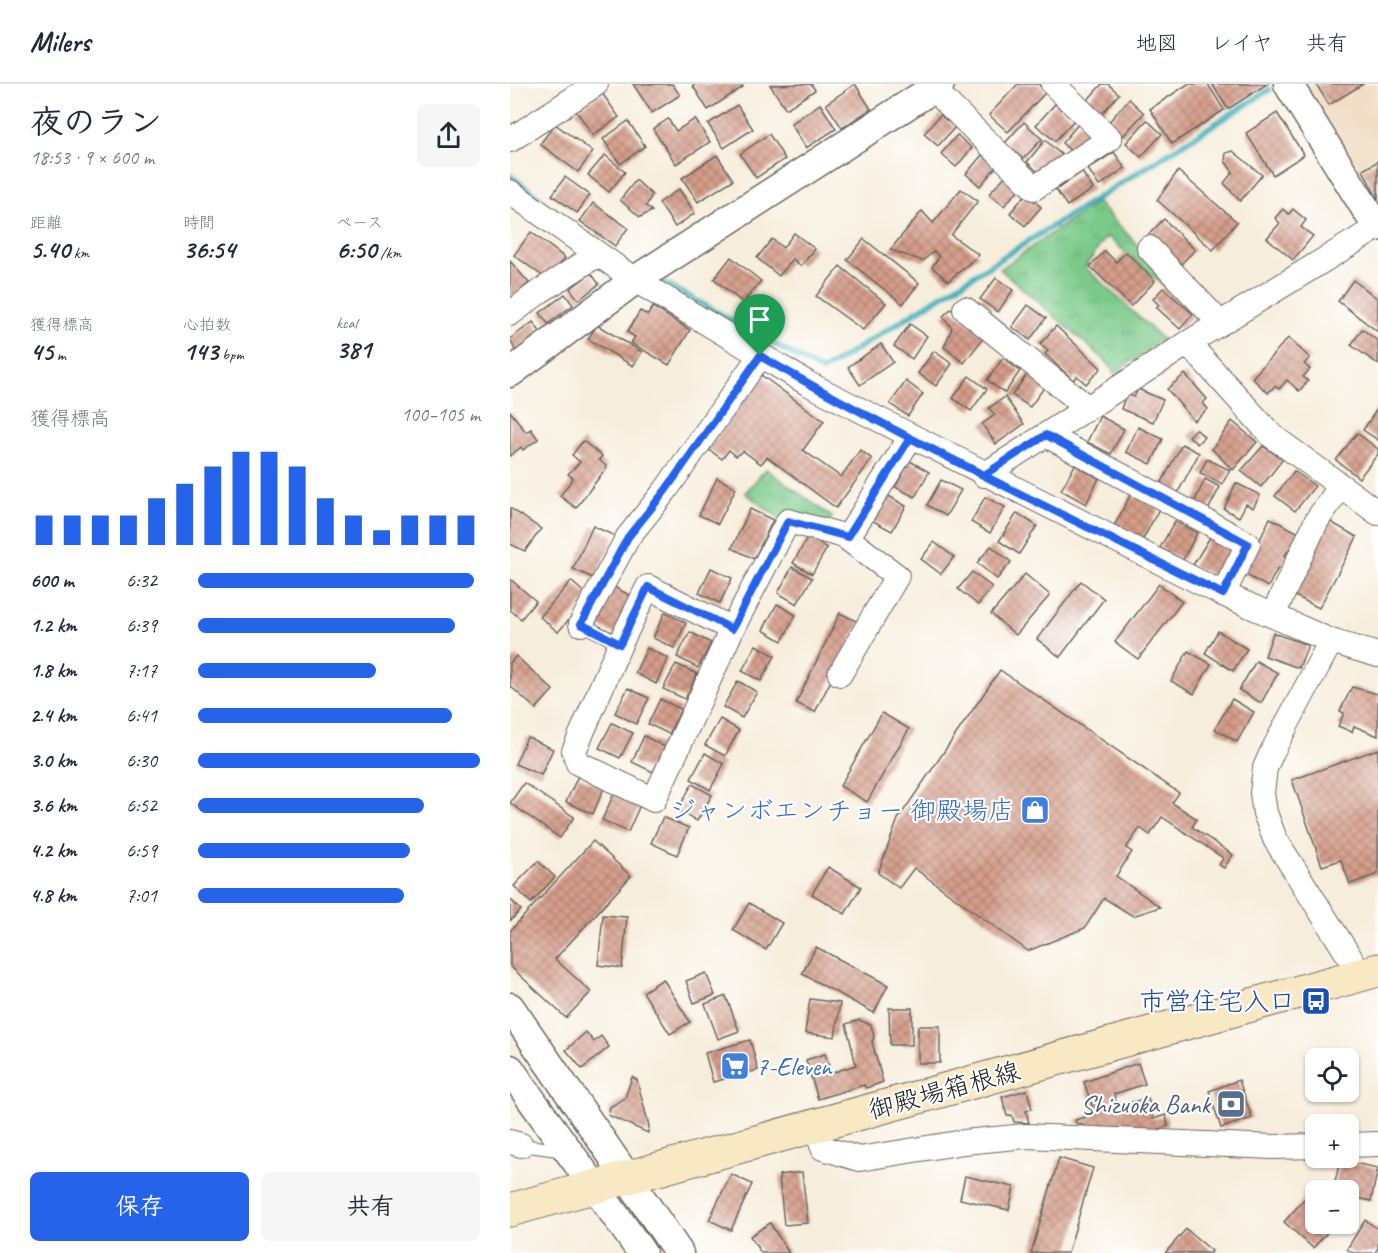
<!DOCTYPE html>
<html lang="ja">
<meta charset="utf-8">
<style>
body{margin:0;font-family:Caveat,"Klee One",sans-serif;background:#f6f6f7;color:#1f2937;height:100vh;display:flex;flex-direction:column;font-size:22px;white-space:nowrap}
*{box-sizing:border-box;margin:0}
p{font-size:20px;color:#747a83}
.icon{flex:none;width:33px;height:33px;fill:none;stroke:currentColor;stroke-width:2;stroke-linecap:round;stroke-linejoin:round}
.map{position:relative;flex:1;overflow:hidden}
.sheet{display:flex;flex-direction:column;background:#fff;width:510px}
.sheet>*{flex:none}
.controls{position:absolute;left:795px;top:964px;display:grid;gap:12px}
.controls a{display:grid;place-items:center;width:54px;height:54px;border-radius:9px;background:#fff;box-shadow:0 2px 4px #0004;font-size:30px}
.pin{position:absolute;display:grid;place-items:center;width:51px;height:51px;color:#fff;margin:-62px -26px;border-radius:50% 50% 50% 0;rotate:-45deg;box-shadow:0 0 6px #0007}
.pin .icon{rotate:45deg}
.round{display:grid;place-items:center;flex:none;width:63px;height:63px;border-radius:9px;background:#f6f6f7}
.overview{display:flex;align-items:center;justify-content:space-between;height:102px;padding:0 30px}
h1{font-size:33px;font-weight:700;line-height:45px}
.stats{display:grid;grid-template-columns:repeat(3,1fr);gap:9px;height:102px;padding:6px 30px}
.stats div{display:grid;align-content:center}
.stats b{font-size:26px;font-weight:700}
.stats small{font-size:16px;font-weight:400}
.stats p{font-size:16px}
.chart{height:168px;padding:12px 30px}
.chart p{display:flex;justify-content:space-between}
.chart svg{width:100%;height:108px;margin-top:6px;stroke:#2563eb;stroke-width:6}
.cta{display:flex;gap:12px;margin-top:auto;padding:12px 30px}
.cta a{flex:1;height:69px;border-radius:9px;background:#2563eb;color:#fff;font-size:24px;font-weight:700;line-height:69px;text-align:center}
.cta a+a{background:#f6f6f7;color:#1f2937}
ul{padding:0 30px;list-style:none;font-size:20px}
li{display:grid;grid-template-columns:96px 72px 1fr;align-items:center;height:45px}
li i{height:15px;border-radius:8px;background:#2563eb}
header{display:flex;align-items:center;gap:36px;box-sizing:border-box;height:84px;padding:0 30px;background:#fff;border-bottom:2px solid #e0e1e3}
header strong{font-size:28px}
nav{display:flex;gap:33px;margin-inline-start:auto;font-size:21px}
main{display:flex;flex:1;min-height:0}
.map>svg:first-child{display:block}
.built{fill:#edd7bb}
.grass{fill:url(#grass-tufts);stroke:#4c7353;stroke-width:1.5}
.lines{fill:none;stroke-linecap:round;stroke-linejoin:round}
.stream{stroke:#43b3bc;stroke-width:6}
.building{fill:url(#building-cross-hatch)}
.service-casing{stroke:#69655f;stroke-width:14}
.minor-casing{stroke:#69655f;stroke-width:26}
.tertiary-casing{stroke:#69655f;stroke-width:31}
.secondary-casing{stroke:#69655f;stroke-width:35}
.service{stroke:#fff;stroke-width:12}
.minor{stroke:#fff;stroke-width:24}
.tertiary{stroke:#fff;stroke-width:28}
.secondary{stroke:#f8e8c3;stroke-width:33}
.route-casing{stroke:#fff;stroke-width:12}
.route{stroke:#2563eb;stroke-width:8}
.labels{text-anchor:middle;stroke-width:4.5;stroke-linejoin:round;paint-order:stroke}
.shop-label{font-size:26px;fill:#366cbe;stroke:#fff;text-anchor:end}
.transit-label{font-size:26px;fill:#164399;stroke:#fff;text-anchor:end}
.street-label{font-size:26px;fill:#1c1c1c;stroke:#fff}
.service-label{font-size:26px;fill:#4e5e75;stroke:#fff;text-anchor:end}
</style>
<header>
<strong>Milers</strong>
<nav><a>地図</a><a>レイヤ</a><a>共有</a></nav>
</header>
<main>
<section class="sheet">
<div class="overview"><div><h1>夜のラン</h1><p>18:53 · 9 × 600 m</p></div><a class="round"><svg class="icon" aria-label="share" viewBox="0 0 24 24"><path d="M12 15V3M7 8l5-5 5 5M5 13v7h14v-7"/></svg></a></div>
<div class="stats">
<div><p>距離</p><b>5.40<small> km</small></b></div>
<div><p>時間</p><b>36:54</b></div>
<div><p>ペース</p><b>6:50<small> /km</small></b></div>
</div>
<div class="stats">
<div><p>獲得標高</p><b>45<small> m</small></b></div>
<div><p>心拍数</p><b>143<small> bpm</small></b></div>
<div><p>kcal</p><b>381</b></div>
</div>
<div class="chart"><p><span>獲得標高</span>100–105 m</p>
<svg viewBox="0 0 160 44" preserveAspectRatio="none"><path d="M5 44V32M15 44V32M25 44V32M35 44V32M45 44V25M55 44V19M65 44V12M75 44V6M85 44V6M95 44V12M105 44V25M115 44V32M125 44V38M135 44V32M145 44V32M155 44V32"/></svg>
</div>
<ul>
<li><b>600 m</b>6:32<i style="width:98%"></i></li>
<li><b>1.2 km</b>6:39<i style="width:91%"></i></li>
<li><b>1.8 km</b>7:17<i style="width:63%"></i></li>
<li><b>2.4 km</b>6:41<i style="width:90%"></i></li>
<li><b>3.0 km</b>6:30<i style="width:100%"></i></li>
<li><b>3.6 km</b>6:52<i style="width:80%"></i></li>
<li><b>4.2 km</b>6:59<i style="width:75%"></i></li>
<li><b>4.8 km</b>7:01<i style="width:73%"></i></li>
</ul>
<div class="cta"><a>保存</a><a>共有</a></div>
</section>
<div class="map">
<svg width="868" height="1169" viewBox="0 0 868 1169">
<defs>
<pattern id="grass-tufts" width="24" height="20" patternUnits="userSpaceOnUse" patternTransform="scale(1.5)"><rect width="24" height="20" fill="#7bca8a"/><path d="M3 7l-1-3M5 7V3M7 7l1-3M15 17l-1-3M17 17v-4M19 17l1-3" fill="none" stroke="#6aad76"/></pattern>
<pattern id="building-cross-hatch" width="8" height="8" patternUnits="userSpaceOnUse" patternTransform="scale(1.5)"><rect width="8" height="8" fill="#d69e8b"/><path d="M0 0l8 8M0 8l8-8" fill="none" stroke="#ad8071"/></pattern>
</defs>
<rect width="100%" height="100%" fill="#fff"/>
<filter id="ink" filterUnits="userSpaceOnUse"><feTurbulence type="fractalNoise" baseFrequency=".0167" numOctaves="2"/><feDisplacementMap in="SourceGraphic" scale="12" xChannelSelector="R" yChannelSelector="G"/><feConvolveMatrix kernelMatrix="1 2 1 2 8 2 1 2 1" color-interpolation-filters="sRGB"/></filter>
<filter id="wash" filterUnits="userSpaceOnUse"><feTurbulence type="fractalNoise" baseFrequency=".008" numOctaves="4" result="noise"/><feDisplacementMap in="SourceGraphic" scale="24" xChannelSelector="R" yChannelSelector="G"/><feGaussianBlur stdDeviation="1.35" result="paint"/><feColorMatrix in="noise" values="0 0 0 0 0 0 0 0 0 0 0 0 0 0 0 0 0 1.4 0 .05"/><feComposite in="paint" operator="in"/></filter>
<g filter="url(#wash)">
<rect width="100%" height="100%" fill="#f7eddc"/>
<path class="built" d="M794 0H868V119Z"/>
<g class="grass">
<path d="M587 118 700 238 666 257 664 253 684 237 686 230 597 152 575 183 653 256 604 290 598 279 490 185Z"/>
<path d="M256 385 322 433 318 442 269 434 235 409Z"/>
</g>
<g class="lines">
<g class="stream">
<path d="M0 92 31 115"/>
<path d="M153 198 312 287 759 6"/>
</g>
</g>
<g id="blocks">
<g class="building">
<path d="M123 0H162L170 11 142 29Z"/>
<path d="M185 0H231L233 3 198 26 183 2Z"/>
<path d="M301 0 305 6 276 25 260 1Z"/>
<path d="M345 0 361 25 332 44 316 20Z"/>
<path d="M508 0H528L536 8 498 48 479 31Z"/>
<path d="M592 0H598L609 10 589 33 574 20Z"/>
<path d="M678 0H698L714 26 662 60 640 25Z"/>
<path d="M702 0H757L718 25Z"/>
<path d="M806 0H853L819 21Z"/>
<path d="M92 9 109 33 83 51 66 27Z"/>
<path d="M619 15 634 29 613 52 598 39Z"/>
<path d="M310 20 326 45 296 64 281 40Z"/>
<path d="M545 20 564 36 545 57 526 41Z"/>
<path d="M227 21 243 45 214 64 198 40Z"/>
<path d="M767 29 794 71 763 91 736 49Z"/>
<path d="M430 31 445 43 428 62 414 50Z"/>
<path d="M158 35 166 47 185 35 200 58 166 80 143 45Z"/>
<path d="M637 36 652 50 631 73 616 59Z"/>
<path d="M118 37 135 62 110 80 93 55Z"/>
<path d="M514 38 532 55 513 75 495 59Z"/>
<path d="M570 38 588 54 570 75 552 59Z"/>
<path d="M45 40 83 68 68 88 30 60Z"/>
<path d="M259 50 275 75 246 94 230 70Z"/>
<path d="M447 51 462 64 446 83 431 70Z"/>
<path d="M535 56 554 73 535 94 517 78Z"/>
<path d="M723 67 752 91 730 117 714 99 723 88 715 77 716 69Z"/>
<path d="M604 68 615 84 589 102 578 85Z"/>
<path d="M95 71 115 88 99 108 78 91Z"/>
<path d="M207 71 223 96 188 118 172 94Z"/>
<path d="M472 71 486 83 470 102 456 90Z"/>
<path d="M868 77V116L853 86Z"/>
<path d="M668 87 727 138 703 166 647 116Z"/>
<path d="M572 88 583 105 557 122 546 106Z"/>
<path d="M496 91 510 104 494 122 479 110Z"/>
<path d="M55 93 80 111 67 129 42 111Z"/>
<path d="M126 96 142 111 136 122 142 127 130 133 110 116Z"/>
<path d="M169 105 185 129 165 143 149 119Z"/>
<path d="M451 105 468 117 441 151 469 171 438 197 422 183 429 173 424 167 413 177 380 166 412 127 423 139Z"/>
<path d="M516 110 531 123 515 142 500 129Z"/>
<path d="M83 119 118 144 105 162 70 137Z"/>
<path d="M773 125 779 130 783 125 796 136 791 143 803 152 783 176 757 154 770 139 765 134Z"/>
<path d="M654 135 685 166 667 184 636 153Z"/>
<path d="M21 148 55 174 38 196 4 171Z"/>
<path d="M284 149 305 165 291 182 283 175 269 192 247 174 262 155 273 164Z"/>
<path d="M354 155 409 199 393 220 337 176Z"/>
<path d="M595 167 606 178 616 168 645 197 621 222 580 182Z"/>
<path d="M221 173 251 197 233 219 204 195Z"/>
<path d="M0 177 19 199 0 216Z"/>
<path d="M330 182 376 219 353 246 306 212Z"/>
<path d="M81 189 89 200 69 216 60 205Z"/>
<path d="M486 194 503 206 488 228 470 215Z"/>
<path d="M843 196 868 215V248L828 217Z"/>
<path d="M653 204 683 230 670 245 646 223 649 221 643 215Z"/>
<path d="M55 210 63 221 38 240 30 229Z"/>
<path d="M518 221 536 234 520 256 502 243Z"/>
<path d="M143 223 180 246 159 281 121 259 125 253 117 248 130 227 138 231Z"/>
<path d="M441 225 475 252 454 279 434 263 442 244 433 232Z"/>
<path d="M23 238 31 249 6 268 0 255Z"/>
<path d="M400 240 417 252 402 275 384 262Z"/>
<path d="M87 241 132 268 123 282 78 255Z"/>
<path d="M546 242 591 284 576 300 567 292 563 296 535 270 538 267 530 260Z"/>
<path d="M852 245 868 257V280L841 261Z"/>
<path d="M778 254 800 274 794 280 800 285 793 293 798 297 789 307 777 296 769 305 765 302 758 309 742 294Z"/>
<path d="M371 260 383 278 350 301 338 283Z"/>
<path d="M424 267 442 280 426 302 408 289Z"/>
<path d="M493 274 510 287 495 309 477 296Z"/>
<path d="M518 289 536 301 520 323 502 311Z"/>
<path d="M675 290 697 315 693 319 698 325 684 337 657 305Z"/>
<path d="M251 291 314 337 293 366 331 393 350 366 362 375 326 424 257 373 251 380 233 367 226 372 219 366 212 375 198 365Z"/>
<path d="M459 292 477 305 461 327 443 314Z"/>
<path d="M396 297 413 310 398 332 380 320Z"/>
<path d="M628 305 653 316 643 338 611 325 616 310 624 313Z"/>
<path d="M495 313 514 340 486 360 472 340 485 331 479 324Z"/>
<path d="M867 325 868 326V356L853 346Z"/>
<path d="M0 327 16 348 21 345 28 355 13 366 11 363 0 372Z"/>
<path d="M590 332 614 345 601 370 577 358Z"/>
<path d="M722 337 747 358 723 386 702 365Z"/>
<path d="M628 343 653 355 641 380 616 368Z"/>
<path d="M686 345 694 353 687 360 679 352Z"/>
<path d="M847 349 868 365V370L849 394 826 376Z"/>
<path d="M73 357 92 372 89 376 97 383 66 424 50 412 63 394 58 390 70 378 62 371Z"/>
<path d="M672 360 689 369 667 410 650 402Z"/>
<path d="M753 362 773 375 751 403 731 387Z"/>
<path d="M697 375 720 386 712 400 690 389Z"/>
<path d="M400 377 419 388 405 413 385 403Z"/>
<path d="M565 381 589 394 576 420 551 406Z"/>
<path d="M784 387 805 402 785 427 765 412Z"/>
<path d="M207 394 226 404 208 440 189 431Z"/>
<path d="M695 395 710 403 698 426 684 419Z"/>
<path d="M431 396 451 406 436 432 417 421Z"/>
<path d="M726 399 750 411 743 424 736 420 729 433 714 425Z"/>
<path d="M621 410 649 425 632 457 603 444Z"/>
<path d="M377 411 396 422 382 447 363 437Z"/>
<path d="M475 413 495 423 480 449 461 438Z"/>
<path d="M0 424 31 445 15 467 0 460Z"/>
<path d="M240 425 263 436 244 475 222 464Z"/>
<path d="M507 429 527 442 509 470 489 457Z"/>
<path d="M760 434 789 449 774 473 777 474 771 485 768 484 758 503 734 490Z"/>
<path d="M665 437 687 449 673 476 650 464Z"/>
<path d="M819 437 847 453 809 524 779 509Z"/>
<path d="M83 442 105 452 85 495 63 485Z"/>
<path d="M702 450 725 462 711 491 704 493 683 481Z"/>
<path d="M298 453 317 464 302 490 283 479Z"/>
<path d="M424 458 444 473 431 490 411 475Z"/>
<path d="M481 462 501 478 487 495 467 479Z"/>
<path d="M282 483 302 494 287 520 268 509Z"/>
<path d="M201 484 222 494 210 519 189 509Z"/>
<path d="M462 488 482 503 468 521 448 505Z"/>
<path d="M515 490 540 511 506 551 481 530Z"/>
<path d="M0 495 26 517 11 535 0 526Z"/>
<path d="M61 497 79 513 48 548 30 533Z"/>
<path d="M571 497 594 515 550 573 527 555Z"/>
<path d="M649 500 672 518 628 575 605 558Z"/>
<path d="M104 503 123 513 105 550 85 540Z"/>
<path d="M267 520 286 531 272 557 253 546Z"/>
<path d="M155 528 176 539 164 564 143 554Z"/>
<path d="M330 529 350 539 305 628 286 619Z"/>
<path d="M708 547 737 565 723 587 695 569Z"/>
<path d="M180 548 201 559 188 584 167 573Z"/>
<path d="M763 549 798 561 789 584 755 572Z"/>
<path d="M246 561 265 572 251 597 232 587Z"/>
<path d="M137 564 158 574 146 600 125 589Z"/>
<path d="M678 567 701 580 684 610 661 597Z"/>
<path d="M6 572 43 606 26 625 0 602V579Z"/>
<path d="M746 577 768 589 751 619 729 606Z"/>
<path d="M166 580 187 590 175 615 153 605Z"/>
<path d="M490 586 669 709 662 719 687 735 682 743 723 771 714 784 709 781 713 774 652 733 640 751 630 744 616 764 622 768 606 792 650 823 623 832 594 814 575 844 518 867 404 784 389 804 368 789 388 735Z"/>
<path d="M228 597 247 608 232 634 213 623Z"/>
<path d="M842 603 868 610V652L844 642 842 648 828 642 834 629 830 627Z"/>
<path d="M118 604 139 614 126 640 105 629Z"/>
<path d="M150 615 171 625 159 650 138 640Z"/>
<path d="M722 615 744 628 727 658 705 645Z"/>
<path d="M372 629 399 645 357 718 330 702Z"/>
<path d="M210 635 229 646 215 672 195 661Z"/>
<path d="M102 639 123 649 110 674 89 664Z"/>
<path d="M134 652 155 663 143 688 122 678Z"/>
<path d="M17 653 43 665 31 691 5 680Z"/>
<path d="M868 665V790L840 800 831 776 812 782 782 696Z"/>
<path d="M195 669 214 680 200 706 181 695Z"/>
<path d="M68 692 94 704 83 730 56 718Z"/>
<path d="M14 699 64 733 50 754 0 719Z"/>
<path d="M182 700 202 711 187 737 168 726Z"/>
<path d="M104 710 130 721 118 748 92 736Z"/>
<path d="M153 733 179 744 167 771 141 759Z"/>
<path d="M83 757 121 792 45 875 81 908 56 934 0 882V847Z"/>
<path d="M28 777 45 793 21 819 4 802Z"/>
<path d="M318 783 351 803 335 830 302 810Z"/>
<path d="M0 815 11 826 0 837Z"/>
<path d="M239 819 272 839 256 866 223 846Z"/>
<path d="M93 831 117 833 112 884 88 881Z"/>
<path d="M306 863 378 901 364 929 292 890Z"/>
<path d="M196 889 205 911 184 919 176 897Z"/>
<path d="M153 895 180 938 160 950 133 908Z"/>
<path d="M216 912 229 947 208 955 195 920Z"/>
<path d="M300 915 330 919 325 953 295 949Z"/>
<path d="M379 924H402V961H380Z"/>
<path d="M349 936 361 941 364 953 362 958 373 998 356 1004 354 1001 308 1015 296 976 315 970 321 989 346 981 336 940Z"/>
<rect x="408" y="942" width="22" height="37"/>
<path d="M76 948 84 958 91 952 99 963 72 985 56 966Z"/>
<path d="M240 956 248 986 203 998 195 969Z"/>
<path d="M628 979 635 1000 604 1010 607 1022 638 1014 643 1035 656 1031 658 1042 647 1046 580 1044 566 1039 565 1036 585 1030 574 998Z"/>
<path d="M122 993 127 996 139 1042 138 1049 98 1031 100 1023 115 1014Z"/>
<path d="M729 996 742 1034 711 1044 699 1007Z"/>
<path d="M517 1006 522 1025 516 1027 519 1039 504 1038 502 1031 497 1032 492 1013Z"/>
<path d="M549 1074 583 1084 558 1169H521Z"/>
<path d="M830 1076 868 1084 861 1117 838 1112V1107H823Z"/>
<path d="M292 1088 298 1139 274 1141 269 1091Z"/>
<path d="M221 1090 242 1100 221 1146 199 1136Z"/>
<path d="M455 1092 504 1103 499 1126 450 1115Z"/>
<path d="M796 1113 806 1122V1140H825L803 1164 774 1138Z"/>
<path d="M855 1136 868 1145V1164L865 1169H843L837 1165Z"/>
<path d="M260 1139 279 1169H251L240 1152Z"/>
<path d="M676 1145 702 1167 701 1169H655Z"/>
</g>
</g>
</g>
<g filter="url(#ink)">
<use href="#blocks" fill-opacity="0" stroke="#69655f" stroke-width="1.5"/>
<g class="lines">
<g class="service-casing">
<g id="service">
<path d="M71 540 110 560"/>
<path d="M11 1061 55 1067"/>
</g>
</g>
<g class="minor-casing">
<g id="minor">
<path d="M423 5 524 104 600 55 543 0"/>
<path d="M0 56 86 0"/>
<path d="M0 108 125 196 297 299 713 510 821 557 868 571"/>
<path d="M639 164 710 239"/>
<path d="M455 225 578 324"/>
<path d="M0 230 29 208 87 171"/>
<path d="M678 259 762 352 831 402 807 436 763 531"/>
<path d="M536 351 738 460 713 510"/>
<path d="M474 391 678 259 868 143"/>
<path d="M831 402 868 429"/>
<path d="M71 540 118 453 155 407 250 272"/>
<path d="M222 545 138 503 110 560 64 667 68 679 144 716 222 545 278 437 338 453 400 354"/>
<path d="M821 557 762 668 755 684 752 709 755 729 765 755 851 891"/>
<path d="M330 590 387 492 334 452"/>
<path d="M305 1041 313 1064 349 1075 454 1058 516 1052 763 1063 806 1062"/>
<path d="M0 1058 11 1061"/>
<path d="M838 1061 868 1060"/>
</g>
</g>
<g class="tertiary-casing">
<g id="tertiary">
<path d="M778 0 867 143"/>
<path d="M0 289 125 196 430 0"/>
<path d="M0 923 169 1169"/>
<path d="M0 985C43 1048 89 1107 132 1169"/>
</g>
</g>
<g class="secondary-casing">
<path id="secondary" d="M0 1126 868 886"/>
</g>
<use href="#service" class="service"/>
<use href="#minor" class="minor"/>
<use href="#tertiary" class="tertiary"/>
<use href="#secondary" class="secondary"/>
</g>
</g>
<g class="lines" filter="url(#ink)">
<g class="route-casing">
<path id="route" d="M250 272 155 407 118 453 71 540 110 560 138 503 222 545 278 437 338 453 400 354 474 391 536 351 738 460 713 510C558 433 401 359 250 272"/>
</g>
<use href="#route" class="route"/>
</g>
<defs>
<g id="shop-square" transform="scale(1.5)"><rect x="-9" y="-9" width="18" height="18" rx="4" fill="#3f7fe0" stroke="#fff"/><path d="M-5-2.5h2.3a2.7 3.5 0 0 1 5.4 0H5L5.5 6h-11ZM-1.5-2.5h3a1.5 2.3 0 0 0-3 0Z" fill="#fff"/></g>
<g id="bus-square" transform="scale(1.5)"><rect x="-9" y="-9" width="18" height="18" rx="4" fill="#1a4fb4" stroke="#fff"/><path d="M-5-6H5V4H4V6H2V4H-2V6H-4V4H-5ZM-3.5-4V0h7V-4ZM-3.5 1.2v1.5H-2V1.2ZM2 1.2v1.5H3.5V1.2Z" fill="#fff"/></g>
<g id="supermarket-square" transform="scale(1.5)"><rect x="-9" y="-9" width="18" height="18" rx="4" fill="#3f7fe0" stroke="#fff"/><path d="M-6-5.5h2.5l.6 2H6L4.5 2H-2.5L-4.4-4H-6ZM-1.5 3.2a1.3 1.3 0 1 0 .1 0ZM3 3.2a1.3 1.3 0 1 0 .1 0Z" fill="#fff"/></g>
<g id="bank-square" transform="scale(1.5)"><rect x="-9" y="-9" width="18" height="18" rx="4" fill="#5c6f8a" stroke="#fff"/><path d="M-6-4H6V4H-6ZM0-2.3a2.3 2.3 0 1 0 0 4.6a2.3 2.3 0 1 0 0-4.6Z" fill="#fff"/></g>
</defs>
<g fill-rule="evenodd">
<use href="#shop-square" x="525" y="726"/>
<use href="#bus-square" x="806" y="917"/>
<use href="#supermarket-square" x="225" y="982"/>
<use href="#bank-square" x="721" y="1020"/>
</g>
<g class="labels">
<g class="shop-label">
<text x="504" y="735">ジャンボエンチョー 御殿場店</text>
<text x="246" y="991" text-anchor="start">7-Eleven</text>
</g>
<g class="transit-label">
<text x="785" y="926">市営住宅入口</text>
</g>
<g class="street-label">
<text transform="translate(434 1006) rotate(-15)" y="9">御殿場箱根線</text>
</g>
<g class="service-label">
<text x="700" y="1029">Shizuoka Bank</text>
</g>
</g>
</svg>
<div class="controls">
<a><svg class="icon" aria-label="locate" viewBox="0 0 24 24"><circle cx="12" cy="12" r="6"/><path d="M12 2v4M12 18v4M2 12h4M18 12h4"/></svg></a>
<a>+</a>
<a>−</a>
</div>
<div class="pin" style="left:250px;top:272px;background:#1e9e55"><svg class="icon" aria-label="arrive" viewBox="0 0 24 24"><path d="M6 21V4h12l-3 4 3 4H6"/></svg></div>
</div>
</main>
